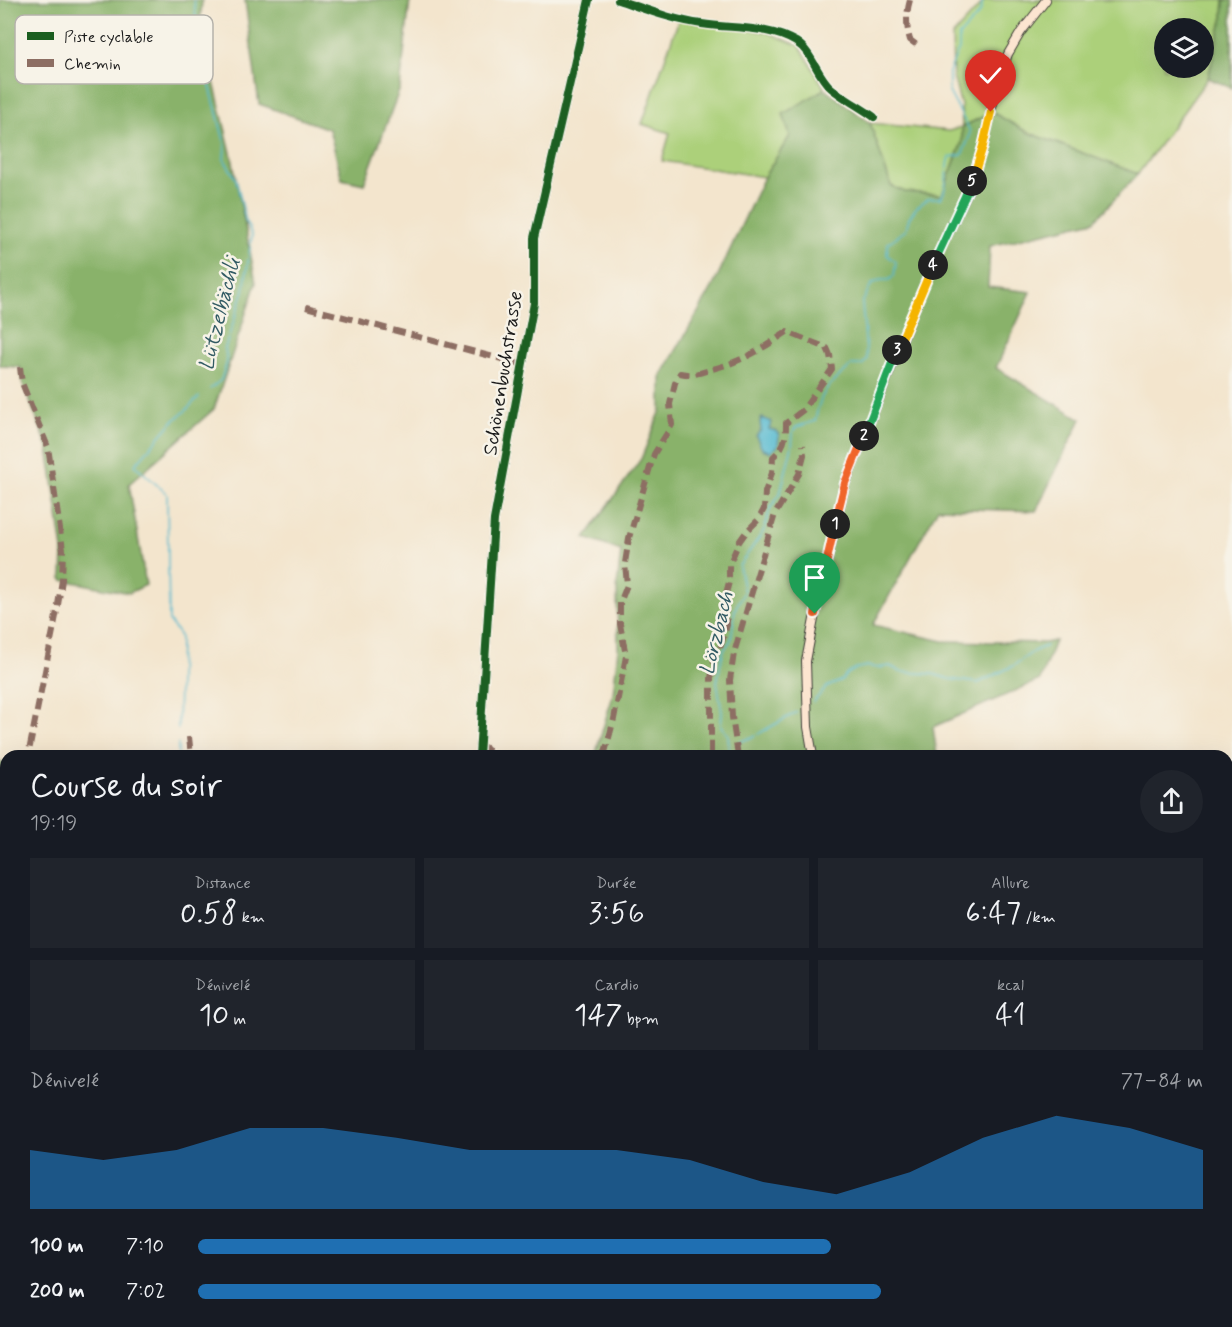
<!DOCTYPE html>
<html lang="fr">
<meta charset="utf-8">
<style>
body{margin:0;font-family:Mynerve,sans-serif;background:#20242c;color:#f1f3f6;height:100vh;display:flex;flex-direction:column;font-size:22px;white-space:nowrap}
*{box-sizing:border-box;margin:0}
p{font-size:20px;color:#9ea1a6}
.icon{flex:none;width:33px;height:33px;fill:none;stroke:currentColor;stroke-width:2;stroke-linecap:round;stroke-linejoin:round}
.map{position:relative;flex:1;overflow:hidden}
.drawer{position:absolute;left:0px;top:750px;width:1233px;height:578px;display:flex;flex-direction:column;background:#171b24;border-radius:18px 18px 0 0;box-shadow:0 6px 24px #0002}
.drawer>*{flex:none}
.tools{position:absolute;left:1154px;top:18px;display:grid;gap:12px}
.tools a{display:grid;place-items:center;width:60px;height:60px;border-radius:50%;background:#171b24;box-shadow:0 6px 24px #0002;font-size:30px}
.pin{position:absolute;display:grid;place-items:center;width:51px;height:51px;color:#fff;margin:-62px -26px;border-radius:50% 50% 50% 0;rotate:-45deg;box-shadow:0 0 6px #0007}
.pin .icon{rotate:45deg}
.km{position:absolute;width:30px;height:30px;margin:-15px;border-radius:50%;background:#222;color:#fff;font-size:16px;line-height:30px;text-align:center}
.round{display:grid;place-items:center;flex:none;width:63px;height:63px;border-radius:32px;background:#20242c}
.summary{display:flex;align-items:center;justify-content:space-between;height:102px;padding:0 30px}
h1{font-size:33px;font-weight:600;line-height:45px}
.stats{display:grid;grid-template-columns:repeat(3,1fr);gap:9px;height:102px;padding:6px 30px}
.stats div{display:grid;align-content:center;border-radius:0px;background:#20242c;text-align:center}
.stats b{font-size:30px;font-weight:600}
.stats small{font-size:16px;font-weight:400}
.stats p{font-size:16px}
.chart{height:168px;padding:12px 30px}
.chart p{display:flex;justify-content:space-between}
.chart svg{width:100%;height:108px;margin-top:6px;fill:#1f6fb2;opacity:.7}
ul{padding:0 30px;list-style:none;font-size:20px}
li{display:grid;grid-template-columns:96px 72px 1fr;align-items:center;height:45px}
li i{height:15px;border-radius:8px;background:#1f6fb2}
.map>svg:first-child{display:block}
.green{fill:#acd07a;stroke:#64764b;stroke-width:1.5;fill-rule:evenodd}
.forest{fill:#89b26a;stroke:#526743;stroke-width:1.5}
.water{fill:#52b9d0;stroke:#376a76;stroke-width:1.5}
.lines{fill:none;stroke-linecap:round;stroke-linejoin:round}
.stream{stroke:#52b9d0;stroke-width:1.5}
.minor-casing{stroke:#3c3a37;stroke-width:8}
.tertiary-casing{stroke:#3c3a37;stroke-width:10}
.secondary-casing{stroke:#3c3a37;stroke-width:10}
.minor{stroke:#fff;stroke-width:5}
.tertiary{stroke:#fff;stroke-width:7}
.secondary{stroke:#fce5d0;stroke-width:8}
.quiet{stroke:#8d6e63;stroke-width:6;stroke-dasharray:12 6;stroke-linecap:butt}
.cycleway-casing{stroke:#f7f3e8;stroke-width:11}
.cycleway{stroke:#1b5e20;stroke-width:8}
.split-1-casing{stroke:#fff;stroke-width:12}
.split-2-casing{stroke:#fff;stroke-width:12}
.split-3-casing{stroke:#fff;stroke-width:12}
.split-4-casing{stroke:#fff;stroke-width:12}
.split-5-casing{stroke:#fff;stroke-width:12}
.split-6-casing{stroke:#fff;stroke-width:12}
.split-1{stroke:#f0652b;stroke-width:8}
.split-2{stroke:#f0652b;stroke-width:8}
.split-3{stroke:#22a559;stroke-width:8}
.split-4{stroke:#f5b400;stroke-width:8}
.split-5{stroke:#22a559;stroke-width:8}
.split-6{stroke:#f5b400;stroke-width:8}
.labels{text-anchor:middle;stroke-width:5;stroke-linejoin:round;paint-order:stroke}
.street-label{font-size:20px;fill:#1c1c1c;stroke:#f7f3e8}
.water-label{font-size:21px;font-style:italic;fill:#325b64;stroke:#f7f3e8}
.key{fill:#f7f3e8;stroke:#b5b2ab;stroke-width:1.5}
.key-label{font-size:16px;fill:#1c1c1c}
</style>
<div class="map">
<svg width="1232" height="1327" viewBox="0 0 1232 1327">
<rect width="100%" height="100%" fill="#f7f3e8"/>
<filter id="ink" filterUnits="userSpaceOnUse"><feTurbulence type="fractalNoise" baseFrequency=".0167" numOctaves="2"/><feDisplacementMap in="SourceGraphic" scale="12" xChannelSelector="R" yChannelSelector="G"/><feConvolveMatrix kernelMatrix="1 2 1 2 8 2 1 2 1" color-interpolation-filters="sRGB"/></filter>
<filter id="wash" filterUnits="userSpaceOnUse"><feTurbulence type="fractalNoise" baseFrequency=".008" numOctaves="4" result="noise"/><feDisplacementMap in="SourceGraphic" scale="24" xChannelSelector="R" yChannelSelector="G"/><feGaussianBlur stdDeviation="1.35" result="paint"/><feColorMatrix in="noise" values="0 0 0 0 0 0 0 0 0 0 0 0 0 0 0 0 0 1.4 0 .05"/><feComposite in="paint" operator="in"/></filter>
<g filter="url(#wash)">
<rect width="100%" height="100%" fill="#f3e5cd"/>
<g class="green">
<path d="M985 0H1224L1223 17 1208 78 1138 174 1027 132 992 112 962 127V142L942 195 905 192 891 186 870 123 949 131 962 127 961 105 953 76 952 36ZM1164 28H1203V68H1164Z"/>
<path d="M679 19 767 32 800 46 825 89 784 114 790 136 764 177 662 161 670 133 642 124Z"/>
<rect x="1227" y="857" width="5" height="55"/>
<path d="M1227 1147 1232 1148V1212L1227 1211Z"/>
<path d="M968 1322H1045L1048 1327H970Z"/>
<path d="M1102 1322H1180L1187 1327H1103Z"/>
</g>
<g class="forest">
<path d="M0 0H202L200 24 232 157 256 283 214 409 129 484 146 585 129 593 62 580 63 550 48 447 23 384 20 367 0 366Z"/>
<path d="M245 0H410L400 88 364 184 342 179 329 129 259 104Z"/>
<path d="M1224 0H1232V88L1208 78 1223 17Z"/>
<path d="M825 89 870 123 891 186 905 192 942 195 962 142V127L992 112 1027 132 1138 174 1094 221 990 246 988 287 1031 292 996 368 1081 419 1036 511 938 508 873 625 943 641 1044 643 1055 641 1040 680 933 727 937 756H595L613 694 618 648 617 586 621 551 585 538 641 459 661 410V377L713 286 764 177 790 136 783 114Z"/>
<path d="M0 762 6 763V846H0Z"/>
<path d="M1232 1023V1113L1227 1139V1047Z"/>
<path d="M142 1322H175L171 1327H128Z"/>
<path d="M892 1322H968L970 1327H894Z"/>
<path d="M1045 1322H1095V1327H1048Z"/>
</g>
<path class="water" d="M762 418 772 422 769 429 776 431 779 435 778 446 771 452 762 449 756 436 761 430 760 421Z"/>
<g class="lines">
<g class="stream">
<path d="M194 0 199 47 207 61 210 86 225 144 224 159 236 179 246 222 252 235 244 290 225 348 227 362 221 380 210 389"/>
<path d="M813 702 827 687 842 680 847 674 857 668 868 666 878 668 890 666 901 672 933 674 949 679 978 683 1013 666 1034 651 1046 646"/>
<path d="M178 729 180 636 169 621 167 494 135 465 174 420C184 415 190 405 199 397"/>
<path d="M758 734 797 712"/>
<path d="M739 742 755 736"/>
<path d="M178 756V744"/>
<path d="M730 756 728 735 721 726 722 712 717 682 723 651 731 640 735 609 744 592 739 566 763 532 770 509 780 494 792 446 793 432 796 427 815 421C821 389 828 386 852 365H862L867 360 862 303 872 284 880 280H889L894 276 896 262 887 255 888 243 906 230 909 218 916 208 929 198H941C949 185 944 171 949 157L962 155 969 138 970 131 949 92V72L959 49V36L980 13 983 0"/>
<path d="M1055 1322 1058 1327"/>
<path d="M155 1327 160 1322"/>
</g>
</g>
</g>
<g filter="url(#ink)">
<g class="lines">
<g class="minor-casing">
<g id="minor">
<path d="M618 0C645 9 673 20 702 24 734 29 767 25 796 42 812 52 816 73 829 86 839 96 862 108 874 117"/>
<path d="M0 1248 6 1223"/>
<path d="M361 1327 363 1322"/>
<path d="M437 1327 438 1322"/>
</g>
</g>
<g class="tertiary-casing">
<g id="tertiary">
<path d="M479 756 494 520 534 303V238L589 0"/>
<path d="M237 1327 239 1322"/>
</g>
</g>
<g class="secondary-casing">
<g id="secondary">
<path d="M813 756 808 727 806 661 815 614 845 484 929 273 969 189 983 146 998 82 1008 54 1021 32 1046 0"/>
<path d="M1202 1322 1209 1327"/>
</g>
</g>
<use href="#minor" class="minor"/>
<use href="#tertiary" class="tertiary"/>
<use href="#secondary" class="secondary"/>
<g class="quiet">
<path d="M910 0C906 14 906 26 910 40L918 46"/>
<path d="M306 307 524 365"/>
<path d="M20 367 22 383 48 447 63 550 62 580 57 611 28 756"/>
<path d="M189 737 191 756"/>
<path d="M480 744 496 756"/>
<path d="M604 756 614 719 626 656 620 624V603L627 585 625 563 629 538 654 454 672 425 670 404 675 383 680 373C692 376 701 373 712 369 744 361 760 350 787 332L827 348 830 355 832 369 803 410 786 423C786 439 785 446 773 457L772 473 765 492 764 509 758 520 746 532 739 542 729 565V582L725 597 727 625 720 648 715 656 711 678V756"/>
<path d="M738 756 732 717 730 680 734 653 775 514 799 474 804 455 803 445"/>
<path d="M5 871 6 866"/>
<path d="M849 1322 853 1327"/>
<path d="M930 1327 931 1322"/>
</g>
<g class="cycleway-casing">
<g id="cycleway">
<path d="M618 0C645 9 673 20 702 24 734 29 767 25 796 42 812 52 816 73 829 86 839 96 862 108 874 117"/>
<path d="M479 756 494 520 534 303V238L589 0"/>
</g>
</g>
<use href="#cycleway" class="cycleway"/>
</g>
</g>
<g class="lines" filter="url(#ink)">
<g class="split-1-casing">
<path id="split-1" d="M815 614 835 524"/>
</g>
<g class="split-2-casing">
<path id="split-2" d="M835 524 845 483 864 436"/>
</g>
<g class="split-3-casing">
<path id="split-3" d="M864 436 897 350"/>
</g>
<g class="split-4-casing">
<path id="split-4" d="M897 350 933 265"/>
</g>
<g class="split-5-casing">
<path id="split-5" d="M933 265 972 181"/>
</g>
<g class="split-6-casing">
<path id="split-6" d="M972 181 983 146 991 112"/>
</g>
<use href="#split-1" class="split-1"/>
<use href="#split-2" class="split-2"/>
<use href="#split-3" class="split-3"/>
<use href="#split-4" class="split-4"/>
<use href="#split-5" class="split-5"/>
<use href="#split-6" class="split-6"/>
</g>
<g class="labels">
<g class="street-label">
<text transform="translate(502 373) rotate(-81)" y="7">Schönenbuchstrasse</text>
</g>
<g class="water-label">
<text transform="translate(219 314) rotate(-76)" y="7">Lützelbächli</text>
<text transform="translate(716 633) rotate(-76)" y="7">Lörzbach</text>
</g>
</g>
<rect x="15" y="15" width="198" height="69" rx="9" class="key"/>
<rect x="27" y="32" width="27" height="8" fill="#1b5e20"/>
<rect x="27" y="59" width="27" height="8" fill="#8d6e63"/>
<g class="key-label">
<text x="64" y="42">Piste cyclable</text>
<text x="64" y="69">Chemin</text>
</g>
</svg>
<div class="tools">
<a><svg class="icon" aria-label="layers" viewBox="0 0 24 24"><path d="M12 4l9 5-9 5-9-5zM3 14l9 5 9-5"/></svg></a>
</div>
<div class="pin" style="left:815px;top:614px;background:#1e9e55"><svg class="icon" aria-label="arrive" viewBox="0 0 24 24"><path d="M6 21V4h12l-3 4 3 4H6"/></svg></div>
<div class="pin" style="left:991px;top:112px;background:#d93025"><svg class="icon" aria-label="check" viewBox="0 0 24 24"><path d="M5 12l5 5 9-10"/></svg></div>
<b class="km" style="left:835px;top:524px">1</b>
<b class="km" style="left:864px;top:436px">2</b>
<b class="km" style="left:897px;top:350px">3</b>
<b class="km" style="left:933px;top:265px">4</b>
<b class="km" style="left:972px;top:181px">5</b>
<section class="drawer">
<div class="summary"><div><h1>Course du soir</h1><p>19:19</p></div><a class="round"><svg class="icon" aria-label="share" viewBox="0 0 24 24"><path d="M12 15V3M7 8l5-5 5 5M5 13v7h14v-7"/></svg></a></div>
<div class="stats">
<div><p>Distance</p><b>0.58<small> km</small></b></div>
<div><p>Durée</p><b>3:56</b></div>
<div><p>Allure</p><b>6:47<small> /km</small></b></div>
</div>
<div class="stats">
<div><p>Dénivelé</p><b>10<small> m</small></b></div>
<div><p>Cardio</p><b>147<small> bpm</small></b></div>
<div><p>kcal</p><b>41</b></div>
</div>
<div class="chart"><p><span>Dénivelé</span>77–84 m</p>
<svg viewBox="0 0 160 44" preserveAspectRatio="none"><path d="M0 44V20L10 24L20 20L30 11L40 11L50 15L60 20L70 20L80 20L90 24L100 33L110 38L120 29L130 15L140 6L150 11L160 20V44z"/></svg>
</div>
<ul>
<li><b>100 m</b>7:10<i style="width:63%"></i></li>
<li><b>200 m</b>7:02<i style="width:68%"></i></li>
</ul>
</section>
</div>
